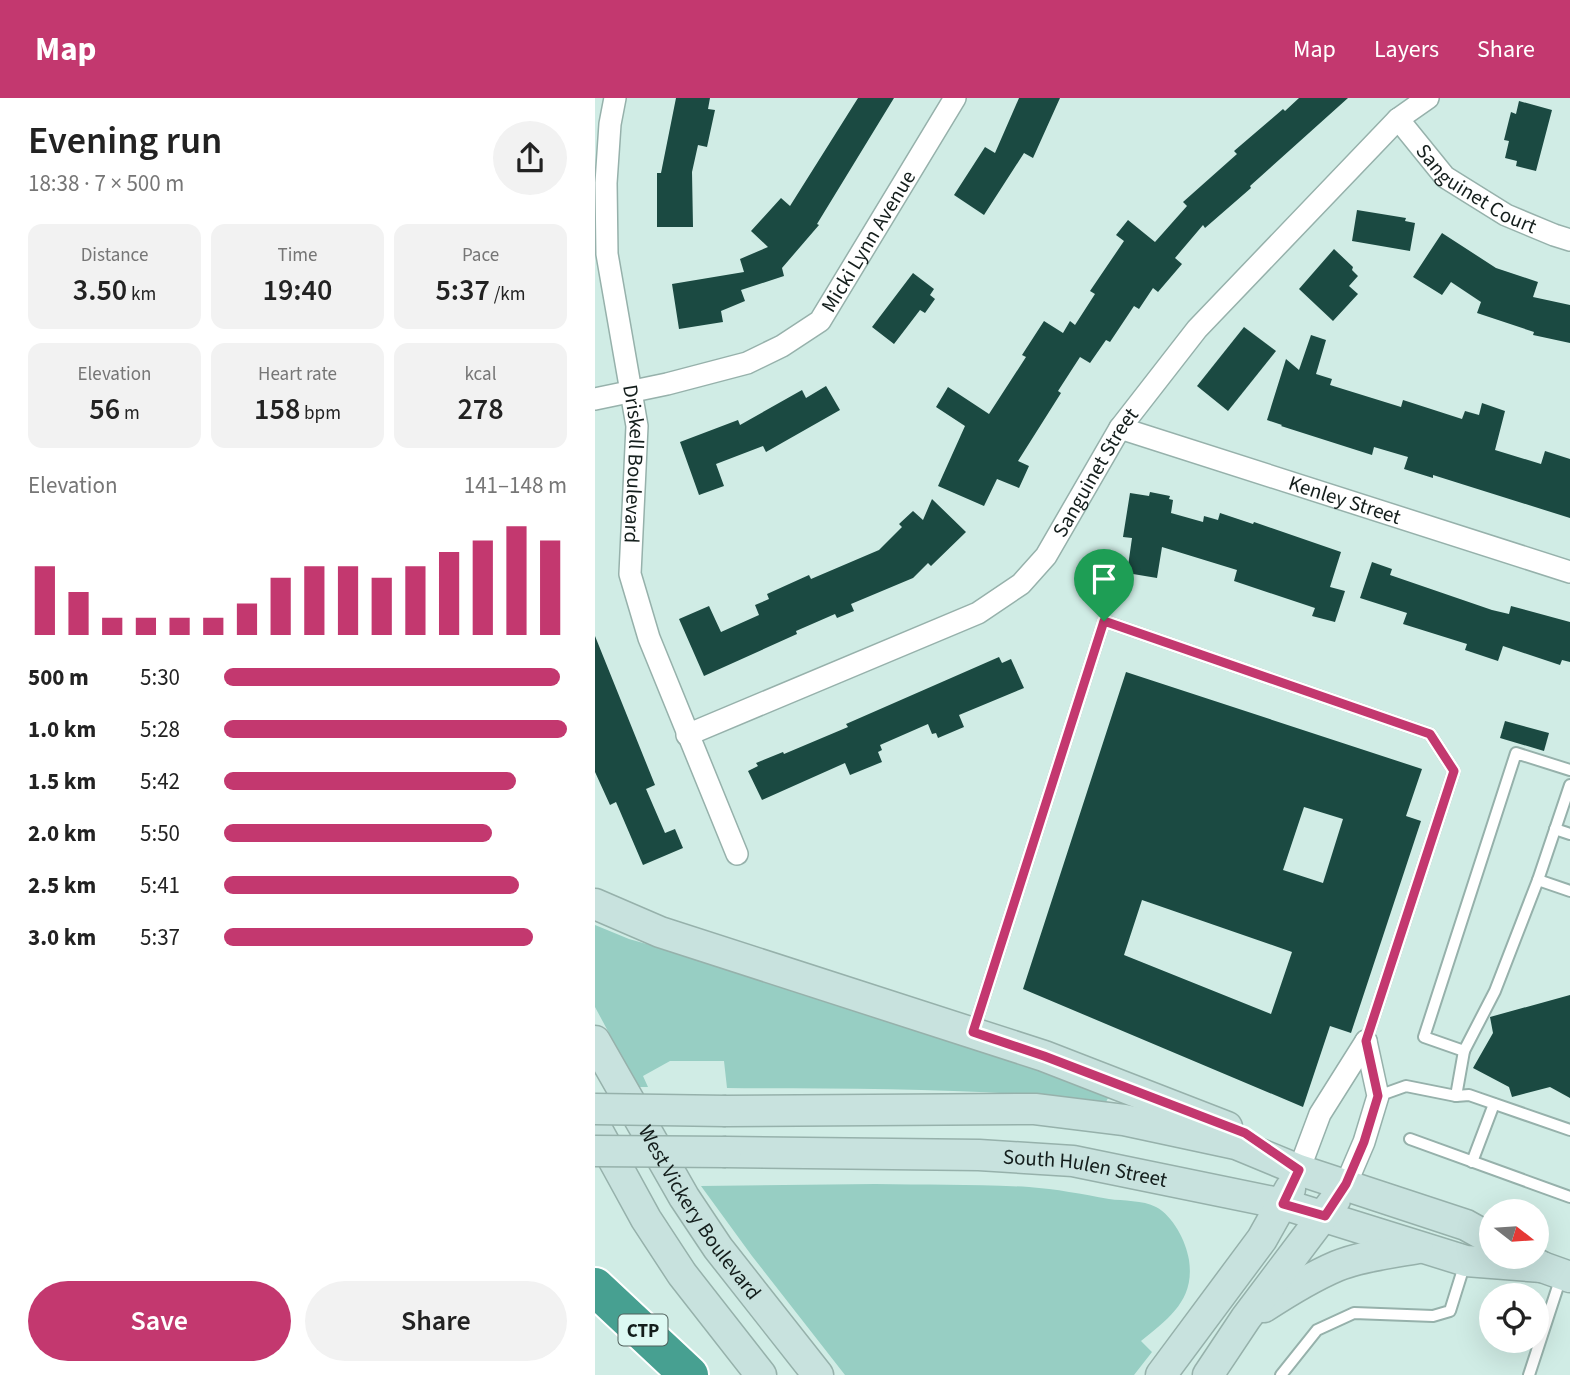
<!DOCTYPE html>
<meta charset="utf-8">
<style>
body{margin:0;font-family:"Source Sans 3",sans-serif;background:#f2f2f2;color:#222;height:100vh;display:flex;flex-direction:column;font-size:26px;white-space:nowrap}
*{box-sizing:border-box;margin:0}
p{font-size:23px;color:#767676}
.icon{flex:none;width:38px;height:38px;fill:none;stroke:currentColor;stroke-width:2;stroke-linecap:round;stroke-linejoin:round}
.map{position:relative;flex:1;overflow:hidden}
.details{display:flex;flex-direction:column;background:#fff;width:595px}
.details>*{flex:none}
.needle{width:46px;rotate:107deg}
.buttons{position:absolute;left:884px;top:1101px;display:grid;gap:14px}
.buttons a{display:grid;place-items:center;width:70px;height:70px;border-radius:50%;background:#fff;box-shadow:0 7px 28px #0002;font-size:35px}
.pin{position:absolute;display:grid;place-items:center;width:60px;height:60px;color:#fff;margin:-72px -30px;border-radius:50% 50% 50% 0;rotate:-45deg;box-shadow:0 0 7px #0007}
.pin .icon{rotate:45deg}
.round{display:grid;place-items:center;flex:none;width:74px;height:74px;border-radius:37px;background:#f2f2f2}
.summary{display:flex;align-items:center;justify-content:space-between;height:119px;padding:0 28px}
h1{font-size:38px;font-weight:600;line-height:52px}
.stats{display:grid;grid-template-columns:repeat(3,1fr);gap:10px;height:119px;padding:7px 28px}
.stats div{display:grid;align-content:center;border-radius:14px;background:#f2f2f2;text-align:center}
.stats b{font-size:30px;font-weight:600}
.stats small{font-size:19px;font-weight:400}
.stats p{font-size:19px}
.chart{height:196px;padding:14px 28px}
.chart p{display:flex;justify-content:space-between}
.chart svg{width:100%;height:126px;margin-top:7px;stroke:#c3386f;stroke-width:6}
.primary-button{display:flex;gap:14px;margin-top:auto;padding:14px 28px}
.primary-button a{flex:1;height:80px;border-radius:42px;background:#c3386f;color:#fff;font-size:28px;font-weight:600;line-height:80px;text-align:center}
.primary-button a+a{background:#f2f2f2;color:#222}
ul{padding:0 28px;list-style:none;font-size:23px}
li{display:grid;grid-template-columns:112px 84px 1fr;align-items:center;height:52px}
li i{height:18px;border-radius:9px;background:#c3386f}
header{display:flex;align-items:center;gap:42px;box-sizing:border-box;height:98px;padding:0 35px;background:#c3386f;color:#fff}
header strong{font-size:33px}
nav{display:flex;gap:38px;margin-inline-start:auto;font-size:24px}
main{display:flex;flex:1;min-height:0}
.map>svg:first-child{display:block}
.green{fill:#97cec3}
.building{fill:#1b4a42;fill-rule:evenodd}
.lines{fill:none;stroke-linecap:round;stroke-linejoin:round}
.lane-casing{stroke:#96b1ab;stroke-width:14}
.street-casing{stroke:#96b1ab;stroke-width:24}
.secondary-casing{stroke:#96b1ab;stroke-width:33}
.highway-casing{stroke:#fff;stroke-width:42}
.lane{stroke:#fff;stroke-width:10}
.street{stroke:#fff;stroke-width:21}
.secondary{stroke:#c8e2de;stroke-width:30}
.highway{stroke:#47a091;stroke-width:38}
.secondary-bridge-casing{stroke:#96b1ab;stroke-width:33;stroke-linecap:butt}
.secondary-bridge{stroke:#c8e2de;stroke-width:30}
.route-casing{stroke:#fff;stroke-width:14}
.route{stroke:#c3386f;stroke-width:9}
.labels{text-anchor:middle;stroke-width:7;stroke-linejoin:round;paint-order:stroke}
.shield{fill:#ddf9f3;stroke:#50605c;stroke-width:2}
.shield-label{font-size:19px;font-weight:bold;fill:#141e1c}
.street-label{font-size:21px;fill:#141e1c;stroke:#ddf9f3}
</style>
<header>
<strong>Map</strong>
<nav><a>Map</a><a>Layers</a><a>Share</a></nav>
</header>
<main>
<section class="details">
<div class="summary"><div><h1>Evening run</h1><p>18:38 · 7 × 500 m</p></div><a class="round"><svg class="icon" aria-label="share" viewBox="0 0 24 24"><path d="M12 15V3M7 8l5-5 5 5M5 13v7h14v-7"/></svg></a></div>
<div class="stats">
<div><p>Distance</p><b>3.50<small> km</small></b></div>
<div><p>Time</p><b>19:40</b></div>
<div><p>Pace</p><b>5:37<small> /km</small></b></div>
</div>
<div class="stats">
<div><p>Elevation</p><b>56<small> m</small></b></div>
<div><p>Heart rate</p><b>158<small> bpm</small></b></div>
<div><p>kcal</p><b>278</b></div>
</div>
<div class="chart"><p><span>Elevation</span>141–148 m</p>
<svg viewBox="0 0 160 44" preserveAspectRatio="none"><path d="M5 44V20M15 44V29M25 44V38M35 44V38M45 44V38M55 44V38M65 44V33M75 44V24M85 44V20M95 44V20M105 44V24M115 44V20M125 44V15M135 44V11M145 44V6M155 44V11"/></svg>
</div>
<ul>
<li><b>500 m</b>5:30<i style="width:98%"></i></li>
<li><b>1.0 km</b>5:28<i style="width:100%"></i></li>
<li><b>1.5 km</b>5:42<i style="width:85%"></i></li>
<li><b>2.0 km</b>5:50<i style="width:78%"></i></li>
<li><b>2.5 km</b>5:41<i style="width:86%"></i></li>
<li><b>3.0 km</b>5:37<i style="width:90%"></i></li>
</ul>
<div class="primary-button"><a>Save</a><a>Share</a></div>
</section>
<div class="map">
<svg width="975" height="1277" viewBox="0 0 975 1277">
<rect width="100%" height="100%" fill="#d0ece5"/>
<g class="green">
<path d="M0 827 34 841 108 862 516 994 511 1004C385 989 258 991 132 990L129 963H75L48 978 53 989H43L0 909Z"/>
<path d="M280 1086C331 1087 383 1086 434 1089 461 1091 487 1096 514 1101 528 1103 548 1102 561 1109 578 1118 591 1143 594 1162 600 1202 574 1220 546 1243L557 1254 539 1277H250L157 1158 106 1088Z"/>
</g>
<g class="building">
<path d="M81 0H115L113 11 120 12 112 49 103 47 97 74 98 129H62V75H66Z"/>
<path d="M263 0H299L222 126 224 127 187 170 189 178 146 192 150 203 126 213 128 224 84 231 77 186 149 174 145 161 173 149 156 133 186 100 195 108Z"/>
<path d="M424 0H465L438 60 429 55 389 117 359 97 390 49 400 55Z"/>
<path d="M704 0H753L655 88 656 90 610 130 608 127 580 160 587 166 563 194 558 190 544 211 539 208 515 244 511 242 495 265 485 259 463 293 466 295 423 363 434 368 424 390 402 381 389 408 343 388 370 328 341 309 353 289 394 316 431 259 427 257 449 223 468 235 475 223 480 227 500 196 495 193 529 143 521 137 533 122 560 144 592 108 588 104 642 56 639 53 688 11 690 13Z"/>
<path d="M924 3 957 12 941 73 921 68 922 63 910 60 914 43 909 42 916 14 921 16Z"/>
<path d="M762 112 811 120 810 123 820 125 815 153 757 143Z"/>
<path d="M847 135 901 170 943 184 938 199 975 207V245L938 237 939 234 882 215 886 204 856 184 847 197 818 179Z"/>
<path d="M739 151 758 169 757 172 763 178 754 188 763 196 738 223 704 191Z"/>
<path d="M318 175 339 191 335 197 340 201 330 215 325 212 299 246 277 229Z"/>
<path d="M649 229 681 253 633 313 602 288Z"/>
<path d="M716 237 731 242 721 276 737 281 735 287 806 309 808 302 867 321 870 313 884 317 887 305 910 313 900 352 946 366 950 353 975 361V420L838 377V380L809 371 813 359 779 349 777 357 686 328 687 327 672 322 691 261 704 272Z"/>
<path d="M231 288 245 312 171 354 168 348 121 366 129 388 104 397 85 344 143 322 145 327 207 292 211 300Z"/>
<path d="M555 394 575 398 574 401 578 402 576 415 608 424 609 418 623 422 625 415 658 426 659 424 746 454 735 489 750 493 740 524 717 518 720 510 639 483 642 472 567 449 562 480 532 475 537 440 528 439 535 395 554 398Z"/>
<path d="M337 401 371 434 336 468 333 465 318 480 256 506 259 513 242 520 240 516 201 533 202 536 109 578 84 521 114 508 126 534 164 517 160 507 174 501 172 496 214 477 216 481 284 452 307 429 304 426 318 413 328 422Z"/>
<path d="M777 464 797 471 795 477 897 512 914 516 916 508 975 524V564L967 562 965 567 908 548 903 563 870 552 872 546 808 526 812 515 765 500Z"/>
<path d="M0 538 60 687 51 691 70 735 80 731 88 750 48 767 21 704 15 707 0 674Z"/>
<path d="M404 559 407 565 416 561 429 590 364 617 369 629 343 640 341 635 337 636 333 626 285 647 287 652 283 654 287 664 255 677 250 665 167 702 153 673 163 668 161 665 188 654 189 656 253 629 251 626Z"/>
<path d="M531 574 827 671 811 718 826 723 756 935 735 928 708 1009 428 891ZM709 709 748 721 728 785 688 772ZM547 802 697 854 676 916 529 857Z"/>
<path d="M910 623 954 635 949 653 905 640Z"/>
<path d="M975 897V1000L955 989 917 999 914 989 878 970 898 935 895 919Z"/>
</g>
<g class="lines">
<g class="lane-casing">
<g id="lane">
<path d="M975 672 921 655 829 939 869 953 900 893 943 782 975 793"/>
<path d="M960 731 975 736"/>
<path d="M943 782 975 687"/>
<path d="M378 934 509 523 835 636 859 673 771 943"/>
<path d="M783 998 811 988 861 998 874 997 975 1032"/>
<path d="M861 998 869 953"/>
<path d="M815 1041 975 1099"/>
<path d="M877 1064 899 1006"/>
<path d="M686 1277 722 1232 759 1215 838 1218 855 1213 870 1165"/>
<path d="M934 1277 966 1179"/>
</g>
</g>
<g class="street-casing">
<g id="street">
<path id="s1" d="M20 0 15 26 11 85 12 156 42 328 35 476 54 540 142 756"/>
<path id="s2" d="M803 21 850 79 911 117 959 137 975 142"/>
<path id="s3" d="M0 301 72 286 152 265 187 248 225 223 360 0"/>
<path id="s4" d="M525 330 975 474"/>
<path id="s5" d="M92 637 383 515 426 486 451 458 525 330 602 231 803 21 833 0"/>
<path d="M704 1072 725 1016 771 943"/>
<path d="M751 1086 769 1044 783 998 771 943"/>
</g>
</g>
<g class="secondary-casing">
<g id="secondary">
<path d="M0 806 65 834 449 958 632 1029"/>
<path id="s6" d="M0 943 89 1099 123 1150 223 1277"/>
<path d="M131 1013 440 1011 529 1022 641 1046 704 1072 871 1127 896 1141"/>
<path d="M0 1028 51 1121 87 1176 166 1277"/>
<path id="s7" d="M131 1054 384 1057 478 1063 688 1106 871 1163 947 1169"/>
<path d="M931 1160 947 1169 975 1179"/>
<path d="M669 1209C692 1194 716 1179 742 1168 767 1158 796 1155 823 1150"/>
<path d="M566 1277 667 1141 695 1091"/>
<path d="M613 1277 651 1220 740 1102"/>
</g>
</g>
<g class="highway-casing">
<path id="highway" d="M0 1189 94 1277"/>
</g>
<use href="#lane" class="lane"/>
<use href="#street" class="street"/>
<use href="#secondary" class="secondary"/>
<use href="#highway" class="highway"/>
<g class="secondary-bridge-casing">
<g id="secondary-bridge">
<path d="M0 1011 131 1013"/>
<path d="M0 1053 131 1054"/>
</g>
</g>
<use href="#secondary-bridge" class="secondary-bridge"/>
</g>
<g class="lines">
<g class="route-casing">
<path id="route" d="M509 523 835 636 859 673 771 943 783 998 769 1044 751 1086 730 1118 688 1106 704 1072 650 1035 449 958 378 934Z"/>
</g>
<use href="#route" class="route"/>
</g>
<g class="labels">
<rect class="shield" x="23.5" y="1216.5" width="49" height="31" rx="5"/>
<g class="shield-label">
<text x="48" y="1239">CTP</text>
</g>
<g class="street-label">
<text dy="7" stroke="none"><textPath href="#s2" startOffset="107">Sanguinet Court</textPath></text>
<text dy="7" stroke="none"><textPath href="#s3" startOffset="334">Micki Lynn Avenue</textPath></text>
<text dy="7" stroke="none"><textPath href="#s1" startOffset="369">Driskell Boulevard</textPath></text>
<text dy="7" stroke="none"><textPath href="#s5" startOffset="502">Sanguinet Street</textPath></text>
<text dy="7" stroke="none"><textPath href="#s4" startOffset="236">Kenley Street</textPath></text>
<text dy="7" stroke="none"><textPath href="#s7" startOffset="360">South Hulen Street</textPath></text>
<text dy="7" stroke="none"><textPath href="#s6" startOffset="201">West Vickery Boulevard</textPath></text>
</g>
</g>
</svg>
<div class="buttons">
<a><svg class="needle" viewBox="-14 -14 28 28"><path d="M0-13l5 13h-10z" fill="#e53935"/><path d="M0 13l5-13h-10z" fill="#767676"/></svg></a>
<a><svg class="icon" aria-label="locate" viewBox="0 0 24 24"><circle cx="12" cy="12" r="6"/><path d="M12 2v4M12 18v4M2 12h4M18 12h4"/></svg></a>
</div>
<div class="pin" style="left:509px;top:523px;background:#1e9e55"><svg class="icon" aria-label="arrive" viewBox="0 0 24 24"><path d="M6 21V4h12l-3 4 3 4H6"/></svg></div>
</div>
</main>
